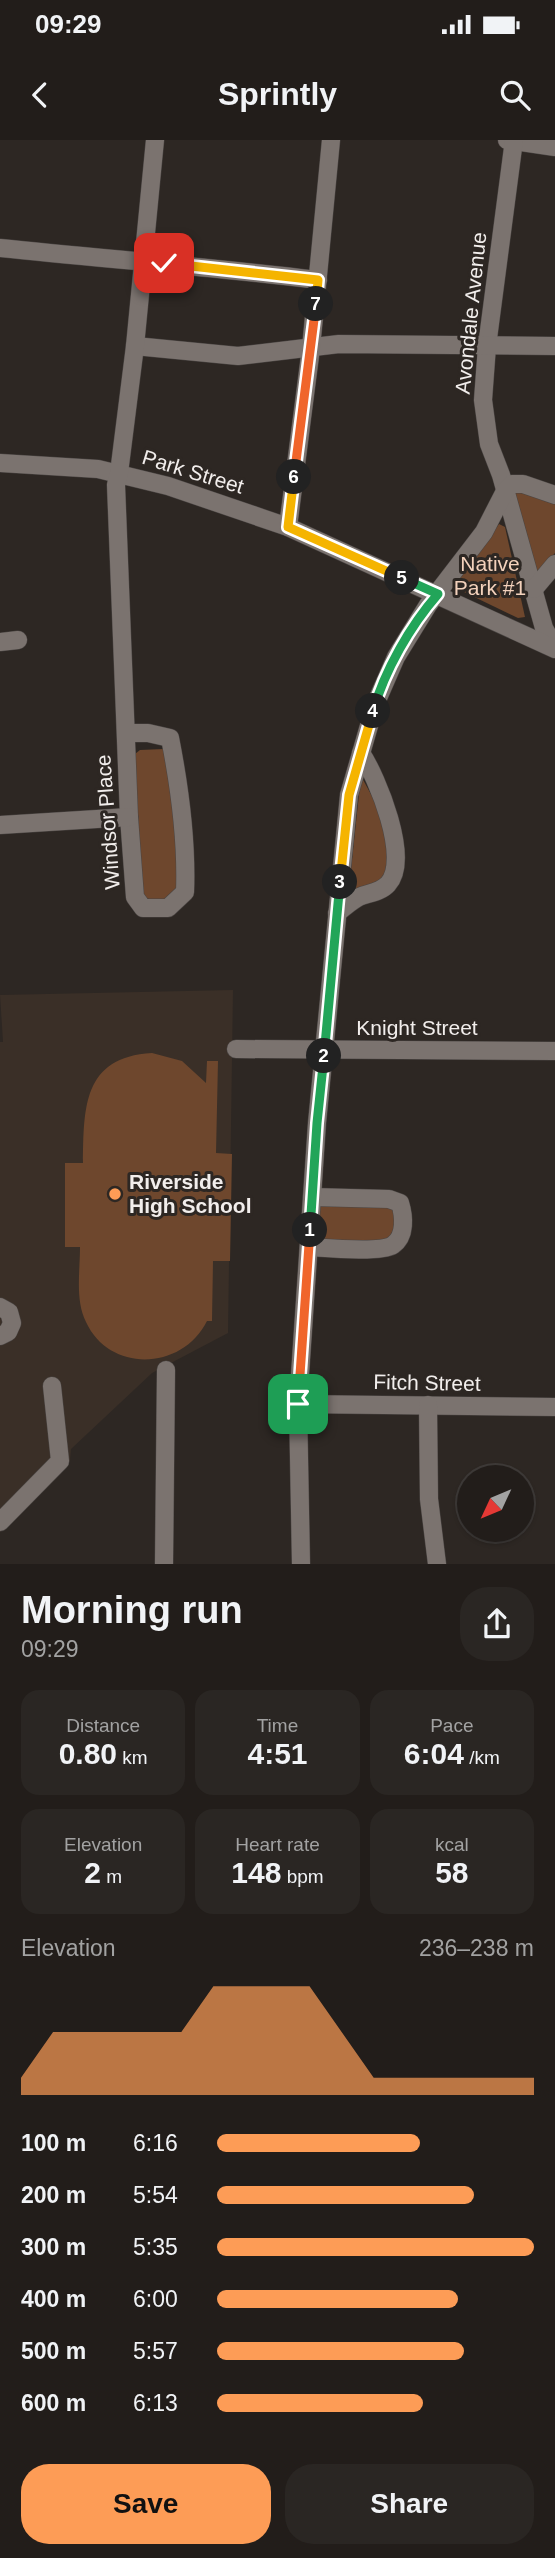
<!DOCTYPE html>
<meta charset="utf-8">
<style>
body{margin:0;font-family:Helvetica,sans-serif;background:#2a2623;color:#f1f3f6;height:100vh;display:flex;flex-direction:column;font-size:26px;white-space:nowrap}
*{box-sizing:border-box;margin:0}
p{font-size:23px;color:#a2a2a2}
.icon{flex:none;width:38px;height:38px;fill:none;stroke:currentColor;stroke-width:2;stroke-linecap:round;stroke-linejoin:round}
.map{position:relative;height:1424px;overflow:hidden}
.details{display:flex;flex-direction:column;background:#221d1a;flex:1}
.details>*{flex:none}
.needle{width:46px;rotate:226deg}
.buttons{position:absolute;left:457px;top:1325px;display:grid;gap:14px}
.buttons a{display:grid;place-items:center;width:77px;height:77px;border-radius:50%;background:#221d1a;box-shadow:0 2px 5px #0004,0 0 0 2px #3f3b39;font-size:35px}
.pin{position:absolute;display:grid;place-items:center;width:60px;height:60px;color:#fff;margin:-30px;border-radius:14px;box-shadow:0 4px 10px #0006}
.km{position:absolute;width:35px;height:35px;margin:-18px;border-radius:50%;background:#222;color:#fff;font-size:19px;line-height:35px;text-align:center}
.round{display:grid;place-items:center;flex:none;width:74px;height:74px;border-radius:28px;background:#2a2623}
.overview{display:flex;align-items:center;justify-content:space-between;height:119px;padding:0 21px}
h1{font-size:38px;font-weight:600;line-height:52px}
.figures{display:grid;grid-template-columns:repeat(3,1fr);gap:10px;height:119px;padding:7px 21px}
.figures div{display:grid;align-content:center;border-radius:18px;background:#2a2623;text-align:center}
.figures b{font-size:30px;font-weight:600}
.figures small{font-size:19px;font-weight:400}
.figures p{font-size:19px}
.chart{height:196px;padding:14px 21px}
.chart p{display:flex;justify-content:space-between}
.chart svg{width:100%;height:126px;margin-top:7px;fill:#fd9c56;opacity:.7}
.cta{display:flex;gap:14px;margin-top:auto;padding:14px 21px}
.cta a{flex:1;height:80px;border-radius:28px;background:#fd9c56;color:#111;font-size:28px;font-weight:600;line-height:80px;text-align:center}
.cta a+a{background:#2a2623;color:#f1f3f6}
ul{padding:0 21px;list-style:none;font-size:23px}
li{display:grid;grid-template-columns:112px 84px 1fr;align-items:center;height:52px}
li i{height:18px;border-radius:9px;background:#fd9c56}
.status{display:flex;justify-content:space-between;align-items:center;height:49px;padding:0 35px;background:#221d1a;direction:ltr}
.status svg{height:19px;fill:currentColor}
header{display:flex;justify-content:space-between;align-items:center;height:91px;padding:0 21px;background:#221d1a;font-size:32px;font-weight:600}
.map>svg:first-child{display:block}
.built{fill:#3a2f27}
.park{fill:#6e472d}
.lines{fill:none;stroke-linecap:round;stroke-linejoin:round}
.minor-casing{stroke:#4a4543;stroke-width:19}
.minor{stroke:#7b736f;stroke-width:18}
.split-1-casing{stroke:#fff;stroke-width:14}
.split-2-casing{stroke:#fff;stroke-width:14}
.split-3-casing{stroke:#fff;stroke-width:14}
.split-4-casing{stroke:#fff;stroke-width:14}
.split-5-casing{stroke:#fff;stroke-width:14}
.split-6-casing{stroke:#fff;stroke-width:14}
.split-7-casing{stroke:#fff;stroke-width:14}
.split-8-casing{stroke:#fff;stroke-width:14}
.split-1{stroke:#f0652b;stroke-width:9}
.split-2{stroke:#22a559;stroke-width:9}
.split-3{stroke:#22a559;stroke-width:9}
.split-4{stroke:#f5b400;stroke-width:9}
.split-5{stroke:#22a559;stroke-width:9}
.split-6{stroke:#f5b400;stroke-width:9}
.split-7{stroke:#f0652b;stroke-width:9}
.split-8{stroke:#f5b400;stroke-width:9}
.poi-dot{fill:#fd9c56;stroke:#2d2723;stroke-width:2.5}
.labels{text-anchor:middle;stroke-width:6;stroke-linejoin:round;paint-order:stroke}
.street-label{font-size:21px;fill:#f2eeec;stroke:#2d2723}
.park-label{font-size:21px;fill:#f4d2bc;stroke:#2d2723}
.poi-label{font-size:21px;font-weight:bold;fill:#f2eeec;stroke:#2d2723;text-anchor:start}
</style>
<div class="status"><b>09:29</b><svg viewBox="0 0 49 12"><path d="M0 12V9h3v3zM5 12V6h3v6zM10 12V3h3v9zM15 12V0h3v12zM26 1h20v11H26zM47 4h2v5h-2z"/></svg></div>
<header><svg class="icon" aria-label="back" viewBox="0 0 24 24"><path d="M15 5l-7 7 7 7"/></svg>Sprintly<svg class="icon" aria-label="search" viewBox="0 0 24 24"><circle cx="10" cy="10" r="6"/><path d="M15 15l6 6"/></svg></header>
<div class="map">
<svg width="555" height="1424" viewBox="0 0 555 1424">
<rect width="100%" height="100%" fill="#2d2723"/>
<path class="built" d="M233 850 228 1193 152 1233 71 1309 70 1321 0 1392V902H3L0 855Z"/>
<g class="park">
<path d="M521 350 555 361V413L537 435 511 356Z"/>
<path d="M499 384 505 387 525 477 518 478 462 451 454 443Z"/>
<path d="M164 609 172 615 179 752C169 760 154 764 143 756L140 745 135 614 140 610Z"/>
<path d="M361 636 379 669 393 718 381 741 348 756Z"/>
<path d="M152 913 182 921 206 943 207 921H218L216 1013 232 1014 230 1121H213L212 1181H207C183 1230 110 1234 86 1182 75 1160 80 1132 80 1107H65V1023H83C84 969 82 917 152 913Z"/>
<path d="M317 1058 385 1063C401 1074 395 1087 390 1103H314Z"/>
</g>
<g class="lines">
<g class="minor-casing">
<g id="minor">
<path d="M507 0 555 7"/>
<path d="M514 0 487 206 483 260 489 304 501 335 544 488 555 508"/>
<path d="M0 108C106 119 212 127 318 140"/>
<path d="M135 206 238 216 339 204 555 206"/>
<path d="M0 323 98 329 168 346 288 387 555 509"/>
<path d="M288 387 311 208 331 0"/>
<path d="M534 449 555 424"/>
<path d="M0 502 18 500"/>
<path d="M126 593H148L170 598C180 649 187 699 185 752L168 768H143L135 757 129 677 116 345 119 333 135 206 155 0"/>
<path d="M0 685 129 677"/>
<path d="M337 773C344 768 351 761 359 757 369 753 381 752 388 744 411 719 377 637 361 613"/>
<path d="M236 909 555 911"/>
<path d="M309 1107C326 1108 381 1113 393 1105 406 1096 404 1076 400 1063L389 1059 312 1057"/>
<path d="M0 1167 9 1172 12 1183 8 1192 0 1196"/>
<path d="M298 1264 555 1267"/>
<path d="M428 1265 429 1359 437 1424"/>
<path d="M0 1382 60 1321 52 1246"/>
<path d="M164 1424 166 1230"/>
<path d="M301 1424 298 1264 317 983 349 655 375 565 396 517 428 465 484 392 505 351 512 344H523L555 355"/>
</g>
</g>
<use href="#minor" class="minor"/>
</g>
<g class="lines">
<g class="split-1-casing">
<path id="split-1" d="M298 1264 310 1090"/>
</g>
<g class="split-2-casing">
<path id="split-2" d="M310 1090 317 983 324 916"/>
</g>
<g class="split-3-casing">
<path id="split-3" d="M324 916 340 742"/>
</g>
<g class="split-4-casing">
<path id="split-4" d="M340 742 349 655 373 571"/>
</g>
<g class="split-5-casing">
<path id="split-5" d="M373 571C385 530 410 486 438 454L402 438"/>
</g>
<g class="split-6-casing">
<path id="split-6" d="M294 337 288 387 402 438"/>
</g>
<g class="split-7-casing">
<path id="split-7" d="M294 337 316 164"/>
</g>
<g class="split-8-casing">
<path id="split-8" d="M164 123 318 140 316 164"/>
</g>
<use href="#split-1" class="split-1"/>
<use href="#split-2" class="split-2"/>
<use href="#split-3" class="split-3"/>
<use href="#split-4" class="split-4"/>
<use href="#split-5" class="split-5"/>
<use href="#split-6" class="split-6"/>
<use href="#split-7" class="split-7"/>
<use href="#split-8" class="split-8"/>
</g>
<circle class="poi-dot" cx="115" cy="1054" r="7"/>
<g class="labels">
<g class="street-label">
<text transform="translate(471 173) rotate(-84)" y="7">Avondale Avenue</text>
<text transform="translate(193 332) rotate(17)" y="7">Park Street</text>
<text transform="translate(108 682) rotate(-94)" y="7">Windsor Place</text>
<text x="417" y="895">Knight Street</text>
<text transform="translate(427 1243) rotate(1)" y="7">Fitch Street</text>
</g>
<g class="park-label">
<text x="490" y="431">Native<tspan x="490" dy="24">Park #1</tspan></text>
</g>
<g class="poi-label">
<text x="129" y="1049">Riverside<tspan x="129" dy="24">High School</tspan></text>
</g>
</g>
</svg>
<div class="buttons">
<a><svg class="needle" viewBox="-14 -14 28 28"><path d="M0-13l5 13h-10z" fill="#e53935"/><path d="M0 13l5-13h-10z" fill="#a2a2a2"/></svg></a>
</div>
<div class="pin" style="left:298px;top:1264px;background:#1e9e55"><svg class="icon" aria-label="arrive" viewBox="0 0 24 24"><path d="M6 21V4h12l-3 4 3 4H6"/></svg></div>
<div class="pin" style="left:164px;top:123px;background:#d93025"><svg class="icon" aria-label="check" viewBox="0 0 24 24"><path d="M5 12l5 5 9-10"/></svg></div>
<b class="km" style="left:310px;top:1090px">1</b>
<b class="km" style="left:324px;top:916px">2</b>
<b class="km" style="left:340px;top:742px">3</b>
<b class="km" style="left:373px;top:571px">4</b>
<b class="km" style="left:402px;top:438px">5</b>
<b class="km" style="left:294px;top:337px">6</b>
<b class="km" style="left:316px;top:164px">7</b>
</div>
<section class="details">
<div class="overview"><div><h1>Morning run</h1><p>09:29</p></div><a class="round"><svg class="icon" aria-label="share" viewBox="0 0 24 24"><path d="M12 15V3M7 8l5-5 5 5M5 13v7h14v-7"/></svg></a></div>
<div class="figures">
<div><p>Distance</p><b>0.80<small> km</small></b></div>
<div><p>Time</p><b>4:51</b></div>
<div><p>Pace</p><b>6:04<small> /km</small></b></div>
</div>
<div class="figures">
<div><p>Elevation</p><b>2<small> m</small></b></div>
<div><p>Heart rate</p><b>148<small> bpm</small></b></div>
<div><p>kcal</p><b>58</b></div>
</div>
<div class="chart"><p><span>Elevation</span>236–238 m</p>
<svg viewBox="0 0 160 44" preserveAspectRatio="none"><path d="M0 44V38L10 22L20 22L30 22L40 22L50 22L60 6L70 6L80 6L90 6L100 22L110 38L120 38L130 38L140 38L150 38L160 38V44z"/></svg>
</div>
<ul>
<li><b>100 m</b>6:16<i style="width:64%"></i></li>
<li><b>200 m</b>5:54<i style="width:81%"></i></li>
<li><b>300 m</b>5:35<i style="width:100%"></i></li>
<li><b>400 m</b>6:00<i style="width:76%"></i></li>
<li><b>500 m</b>5:57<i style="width:78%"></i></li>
<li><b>600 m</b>6:13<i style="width:65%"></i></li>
</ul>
<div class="cta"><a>Save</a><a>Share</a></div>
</section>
